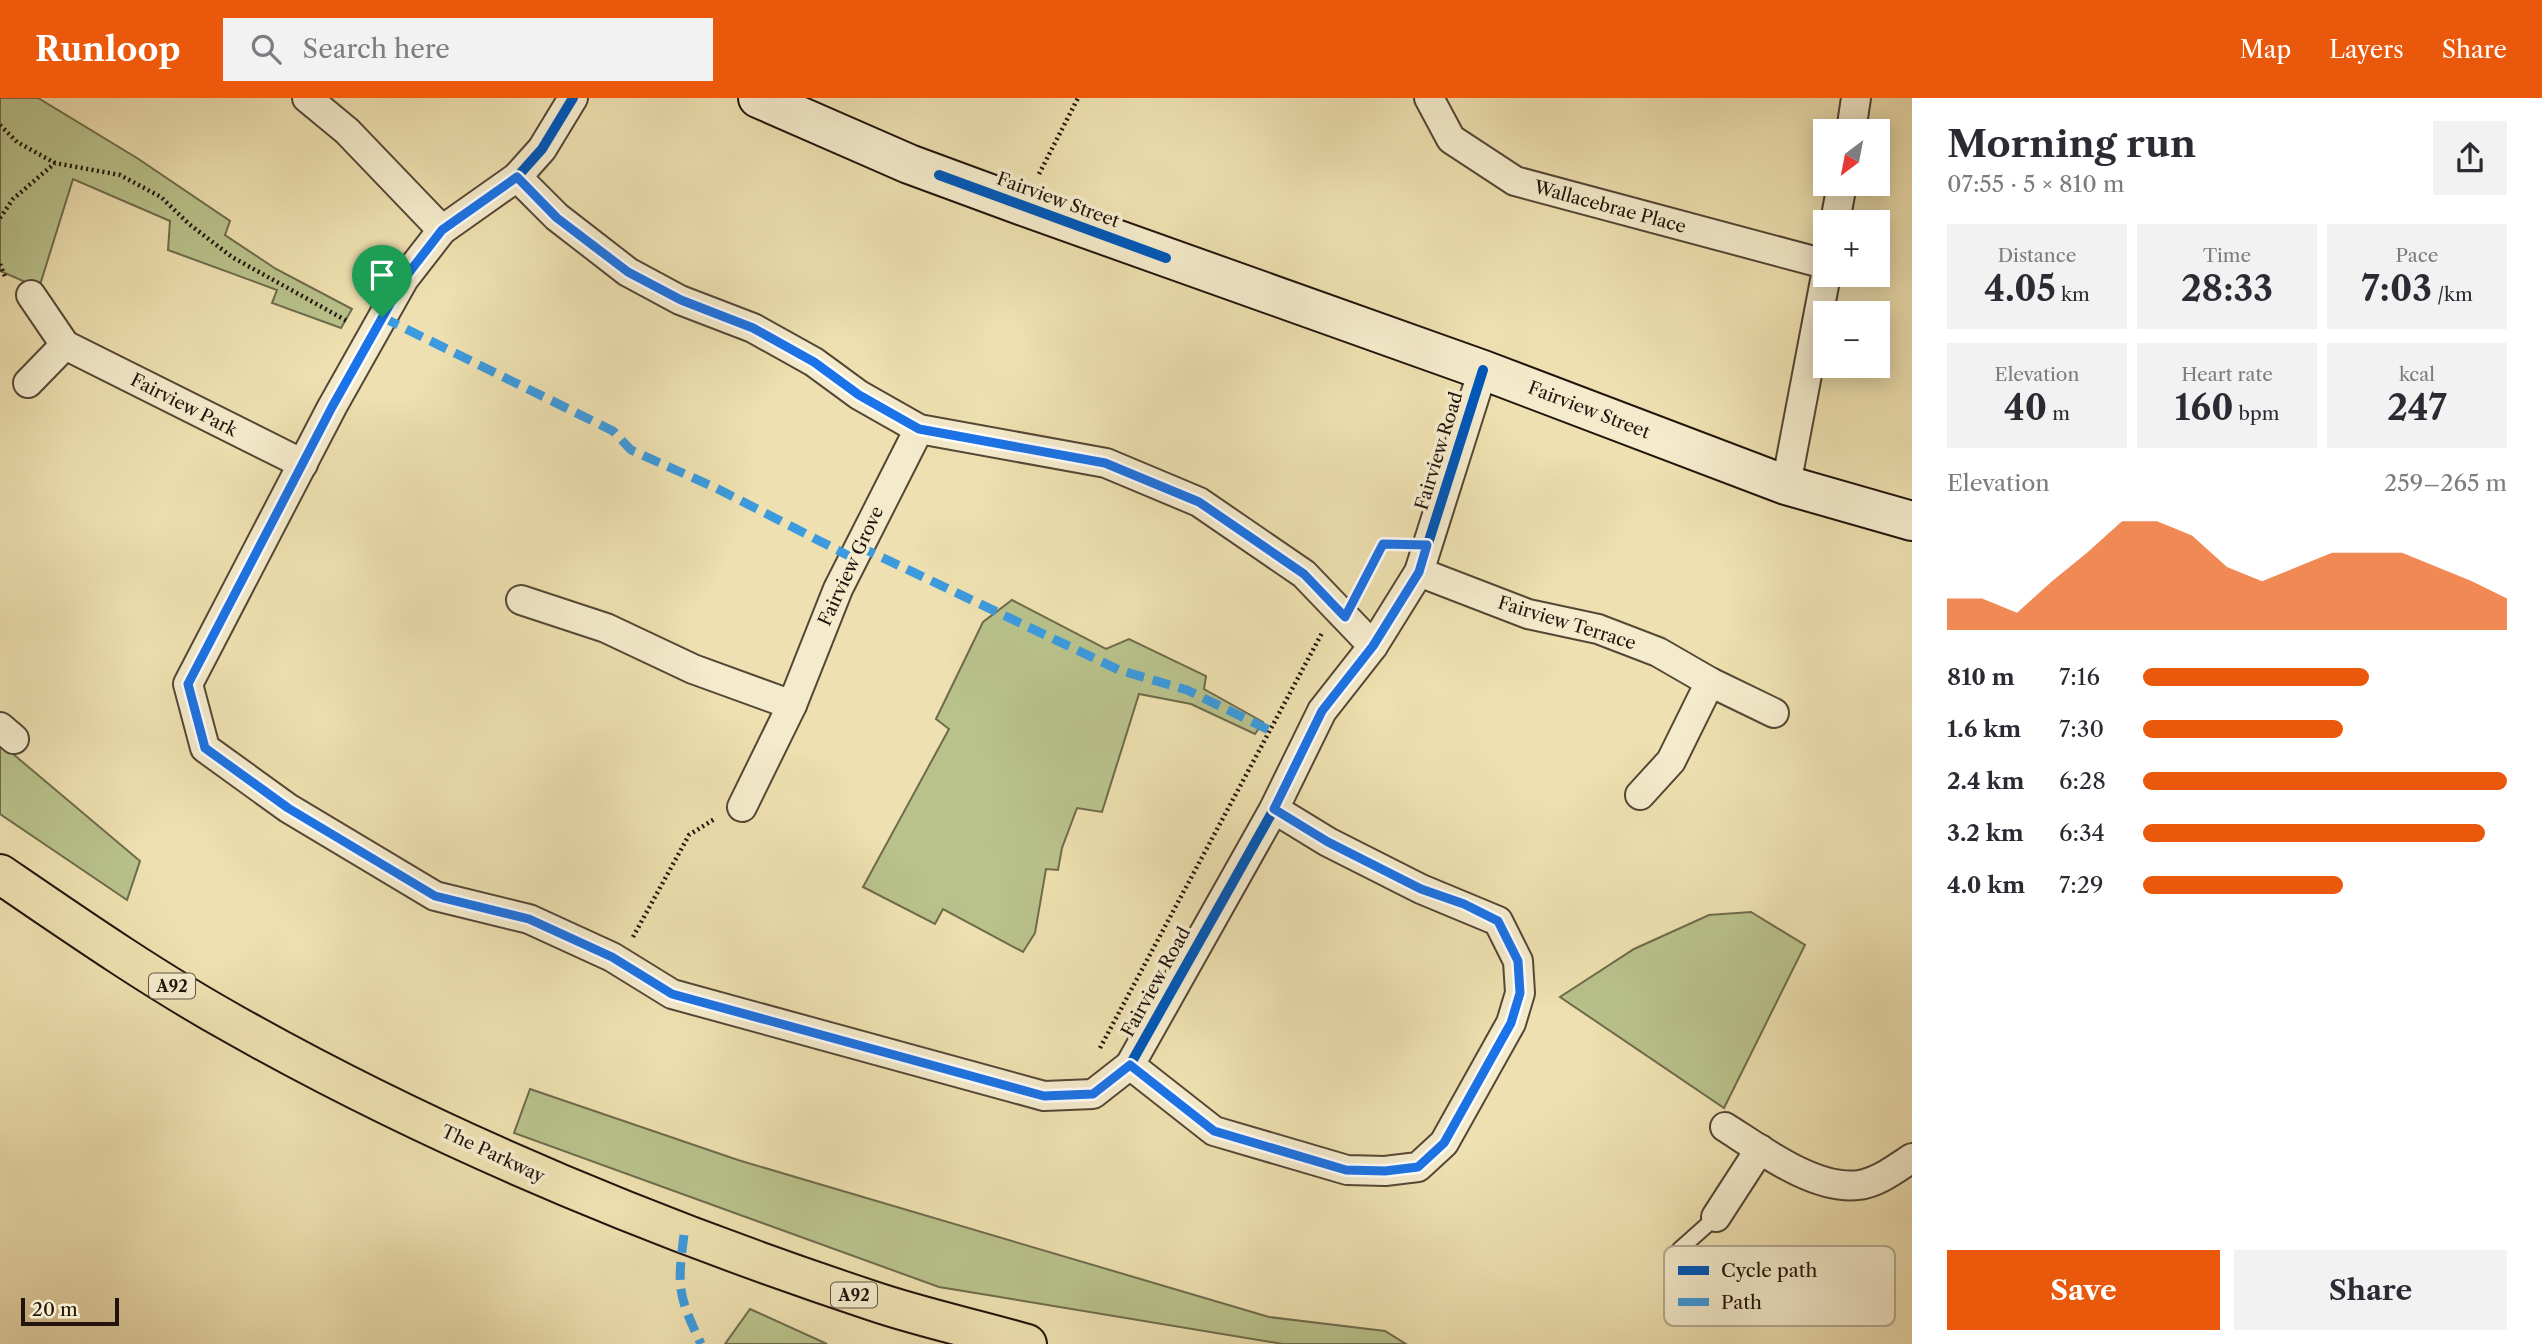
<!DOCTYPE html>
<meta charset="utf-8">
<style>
body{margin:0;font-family:"Libre Caslon Text",serif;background:#f2f2f3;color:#2b2b33;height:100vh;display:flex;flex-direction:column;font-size:26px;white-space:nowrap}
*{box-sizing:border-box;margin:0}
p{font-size:23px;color:#7c7c81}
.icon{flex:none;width:38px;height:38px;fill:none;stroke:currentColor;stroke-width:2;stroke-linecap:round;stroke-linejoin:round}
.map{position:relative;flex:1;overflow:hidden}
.details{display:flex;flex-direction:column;background:#fff;width:630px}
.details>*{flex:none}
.needle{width:46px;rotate:212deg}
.fabs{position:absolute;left:1813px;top:21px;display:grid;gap:14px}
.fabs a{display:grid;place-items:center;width:77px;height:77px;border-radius:0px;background:#fff;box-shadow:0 4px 18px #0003;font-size:35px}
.scale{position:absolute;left:21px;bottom:18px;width:98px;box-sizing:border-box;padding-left:7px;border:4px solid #22140c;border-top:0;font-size:19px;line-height:24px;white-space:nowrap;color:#22140c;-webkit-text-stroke:5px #f4ebcc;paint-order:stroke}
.pin{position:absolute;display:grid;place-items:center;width:60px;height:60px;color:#fff;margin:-72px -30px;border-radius:50% 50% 50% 0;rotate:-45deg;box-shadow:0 0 7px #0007}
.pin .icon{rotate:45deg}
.round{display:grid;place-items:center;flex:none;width:74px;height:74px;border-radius:0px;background:#f2f2f3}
.summary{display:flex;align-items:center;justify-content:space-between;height:119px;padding:0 35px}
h1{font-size:38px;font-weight:700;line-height:52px}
.stats{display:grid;grid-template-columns:repeat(3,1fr);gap:10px;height:119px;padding:7px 35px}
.stats div{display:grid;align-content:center;border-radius:0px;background:#f2f2f3;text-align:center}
.stats b{font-size:35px;font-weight:700}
.stats small{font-size:19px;font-weight:400}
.stats p{font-size:19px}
.chart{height:196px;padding:14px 35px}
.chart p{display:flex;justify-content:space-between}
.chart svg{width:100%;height:126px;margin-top:7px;fill:#ea580c;opacity:.7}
.cta{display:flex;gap:14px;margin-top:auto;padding:14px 35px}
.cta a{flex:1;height:80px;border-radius:0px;background:#ea580c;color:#fff;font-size:28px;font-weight:700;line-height:80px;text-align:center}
.cta a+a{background:#f2f2f3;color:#2b2b33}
ul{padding:0 35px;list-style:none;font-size:23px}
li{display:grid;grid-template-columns:112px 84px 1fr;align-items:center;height:52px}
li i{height:18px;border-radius:9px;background:#ea580c}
header{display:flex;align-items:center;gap:42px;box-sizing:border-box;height:98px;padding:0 35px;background:#ea580c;color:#fff}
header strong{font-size:33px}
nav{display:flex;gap:38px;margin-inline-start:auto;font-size:24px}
.search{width:490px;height:63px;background:#f2f2f3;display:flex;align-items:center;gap:18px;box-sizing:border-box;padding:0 24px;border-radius:0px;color:#7c7c81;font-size:26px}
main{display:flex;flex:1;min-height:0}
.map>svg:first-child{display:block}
.green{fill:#b9c28b;stroke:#6e6b4c;stroke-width:2}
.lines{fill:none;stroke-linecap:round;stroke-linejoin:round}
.lane-casing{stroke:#554735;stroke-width:18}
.street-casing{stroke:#554735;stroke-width:32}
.secondary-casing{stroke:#22140c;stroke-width:42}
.primary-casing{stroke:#22140c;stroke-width:42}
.path{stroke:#22140c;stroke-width:4.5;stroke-dasharray:2 3.5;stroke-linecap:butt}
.lane{stroke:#f4ebcc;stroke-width:14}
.street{stroke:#f4ebcc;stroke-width:28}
.secondary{stroke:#f4ebcc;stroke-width:38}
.primary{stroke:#eee0b0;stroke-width:38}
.quiet{stroke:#3c9ade;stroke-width:9;stroke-dasharray:18 9;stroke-linecap:butt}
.cycleway-casing{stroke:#f4ebcc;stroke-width:15}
.cycleway{stroke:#0057b8;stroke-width:10}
.route-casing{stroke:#fff;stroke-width:14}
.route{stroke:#1a73e8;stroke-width:9}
.labels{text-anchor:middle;stroke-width:7;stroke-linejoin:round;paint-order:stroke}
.shield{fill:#f4ebcc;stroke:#615446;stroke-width:2}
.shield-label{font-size:16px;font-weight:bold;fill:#22140c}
.street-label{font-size:18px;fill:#22140c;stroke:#f4ebcc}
.key{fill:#f4ebcc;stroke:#b5aa92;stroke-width:2}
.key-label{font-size:19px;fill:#22140c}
</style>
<header>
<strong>Runloop</strong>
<div class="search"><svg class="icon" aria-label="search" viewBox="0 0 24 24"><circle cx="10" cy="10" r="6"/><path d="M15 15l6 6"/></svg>Search here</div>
<nav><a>Map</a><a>Layers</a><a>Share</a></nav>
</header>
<main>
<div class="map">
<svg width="1912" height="1246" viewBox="0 0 1912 1246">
<rect width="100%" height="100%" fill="#eee0b0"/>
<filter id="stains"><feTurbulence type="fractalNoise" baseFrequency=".00286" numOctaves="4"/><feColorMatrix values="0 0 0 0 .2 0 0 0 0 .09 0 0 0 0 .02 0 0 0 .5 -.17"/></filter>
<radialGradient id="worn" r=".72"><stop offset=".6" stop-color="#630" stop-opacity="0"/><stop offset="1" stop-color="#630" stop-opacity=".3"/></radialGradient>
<g class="green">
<path d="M0 0H38L137 60 230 123 225 137 276 171 352 211 341 230 272 205 277 192 168 152 170 123 73 81 39 190 0 173Z"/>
<path d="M1012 502 1106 551 1129 541 1206 578 1204 591 1263 624 1255 636 1191 606 1139 596 1102 714 1077 710 1062 750 1058 772 1046 771 1035 835 1023 854 943 811 935 826 863 789 949 631 936 621 983 524Z"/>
<path d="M0 645 140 763 127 802 0 716Z"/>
<path d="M1751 814 1805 847 1724 1010 1560 899 1634 851 1709 817Z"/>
<path d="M530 991 738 1062 1269 1219 1385 1233 1406 1246H1283L939 1189 514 1035Z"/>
<path d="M750 1211 827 1246H725Z"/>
</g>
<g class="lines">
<g class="lane-casing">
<path id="lane" d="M1685 1194 1679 1152 1716 1119"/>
</g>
<g class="street-casing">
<g id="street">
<path d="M307 0 347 33 442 132"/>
<path d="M573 0 542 51 517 79 442 132 404 181 332 309 188 586 205 650 288 710 435 798 529 821 612 859 672 896 1044 998 1093 996 1130 967 1274 711 1322 613 1373 548 1419 474 1483 272"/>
<path d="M1429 0 1451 41 1515 83 1825 166"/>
<path d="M1851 33 1856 0"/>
<path d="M517 79 557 119 628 174 680 202 753 230 814 264 859 297 919 331 1106 365 1199 404 1304 476 1373 548"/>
<path d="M1835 124 1842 86"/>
<path d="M31 197 65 247 303 366"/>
<path d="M28 285 65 247"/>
<path d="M1786 387 1826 177"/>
<path d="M1419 474 1528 516 1598 531 1658 554 1710 584 1774 615"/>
<path d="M521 502 606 530 693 571 792 607"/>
<path d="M0 629 14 641"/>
<path d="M1640 697 1671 663 1710 584"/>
<path d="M742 709 792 607 838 491 919 331"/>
<path d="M1130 967 1214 1033 1347 1072 1385 1073 1418 1069 1444 1045 1511 925 1520 895 1518 863 1498 823 1421 791 1328 744 1274 711"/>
<path d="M1725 1029C1760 1051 1815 1093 1859 1087 1879 1084 1895 1071 1912 1060"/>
<path d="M1716 1119 1760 1051"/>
</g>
</g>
<g class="secondary-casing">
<path id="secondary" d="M758 0 909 66 1023 108 1483 272 1786 387 1912 423"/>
</g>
<g class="primary-casing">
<path id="primary" d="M0 776C76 828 154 882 235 927 437 1041 653 1130 873 1203 923 1220 976 1231 1027 1246"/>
</g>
<g class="path">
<path d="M0 27 17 44 55 65"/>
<path d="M1039 76 1078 0"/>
<path d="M0 120 13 101 55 65 120 77 161 99 189 126 232 159 347 223"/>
<path d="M0 166 6 181"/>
<path d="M1358 493 1383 446 1398 447"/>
<path d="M633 839 689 737 716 720"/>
<path d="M1100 950 1322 535"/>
</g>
<use href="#lane" class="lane"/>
<use href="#street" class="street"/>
<use href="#secondary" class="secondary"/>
<use href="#primary" class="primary"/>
<g class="quiet">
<path d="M382 219 613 333 631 352 716 390 853 460"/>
<path d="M858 448 1119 572 1187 592 1269 632"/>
<path d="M684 1137C677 1190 678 1197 701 1246"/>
</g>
<g class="cycleway-casing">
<g id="cycleway">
<path d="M573 0 542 51 517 79 442 132 404 181 332 309 188 586 205 650 288 710 435 798 529 821 612 859 672 896 1044 998 1093 996 1130 967 1274 711 1322 613 1373 548 1419 474 1483 272"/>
<path d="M939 77 1166 160"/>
</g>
</g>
<use href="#cycleway" class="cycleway"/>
</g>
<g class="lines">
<g class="route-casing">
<path id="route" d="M517 79 557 120 628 174 681 202 753 230 814 264 859 297 919 331 1105 365 1199 404 1304 476 1345 519 1383 446 1427 447 1419 474 1373 548 1322 613 1274 711 1328 744 1421 791 1464 806 1498 823 1518 863 1520 895 1511 925 1444 1045 1418 1069 1385 1073 1346 1072 1214 1033 1130 967 1093 996 1044 998 672 896 612 859 529 821 435 798 288 710 205 650 188 586 332 309 404 181 442 132Z"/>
</g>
<use href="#route" class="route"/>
</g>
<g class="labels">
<g class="shield">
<rect x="149" y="875.5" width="46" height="25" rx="5"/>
<rect x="831" y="1184.5" width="46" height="25" rx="5"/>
</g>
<g class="shield-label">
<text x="172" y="894">A92</text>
<text x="854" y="1203">A92</text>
</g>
<g class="street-label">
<text transform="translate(1058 102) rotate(20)" y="6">Fairview Street</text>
<text transform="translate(1610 109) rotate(15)" y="6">Wallacebrae Place</text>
<text transform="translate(184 307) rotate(27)" y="6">Fairview Park</text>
<text transform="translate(1589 312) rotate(21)" y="6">Fairview Street</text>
<text transform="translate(1439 353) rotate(-73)" y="6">Fairview Road</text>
<text transform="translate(851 468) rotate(-65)" y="6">Fairview Grove</text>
<text transform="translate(1567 525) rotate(17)" y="6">Fairview Terrace</text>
<text transform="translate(1156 884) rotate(-61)" y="6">Fairview Road</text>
<text transform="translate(493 1056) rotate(25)" y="6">The Parkway</text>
</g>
</g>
<rect x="1664" y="1148" width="231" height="80" rx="10" class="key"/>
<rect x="1678" y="1168" width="31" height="9" fill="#0057b8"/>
<rect x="1678" y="1200" width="31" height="8" fill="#3c9ade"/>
<g class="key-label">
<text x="1721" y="1179">Cycle path</text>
<text x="1721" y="1211">Path</text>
</g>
<rect width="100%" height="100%" filter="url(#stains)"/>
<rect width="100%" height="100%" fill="url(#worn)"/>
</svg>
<div class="fabs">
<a><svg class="needle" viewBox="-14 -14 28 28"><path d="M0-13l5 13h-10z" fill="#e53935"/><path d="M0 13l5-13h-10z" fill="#7c7c81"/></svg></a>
<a>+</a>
<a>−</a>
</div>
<div class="scale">20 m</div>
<div class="pin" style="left:382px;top:219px;background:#1e9e55"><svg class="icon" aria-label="arrive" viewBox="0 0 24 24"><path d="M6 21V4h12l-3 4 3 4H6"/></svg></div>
</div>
<section class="details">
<div class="summary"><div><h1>Morning run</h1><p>07:55 · 5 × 810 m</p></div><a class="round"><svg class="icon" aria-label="share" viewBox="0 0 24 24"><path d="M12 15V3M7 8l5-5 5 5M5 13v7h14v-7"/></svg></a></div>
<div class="stats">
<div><p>Distance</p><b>4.05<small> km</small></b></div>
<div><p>Time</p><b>28:33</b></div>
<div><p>Pace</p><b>7:03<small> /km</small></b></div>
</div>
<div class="stats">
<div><p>Elevation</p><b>40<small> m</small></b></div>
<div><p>Heart rate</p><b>160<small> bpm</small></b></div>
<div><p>kcal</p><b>247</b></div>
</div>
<div class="chart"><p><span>Elevation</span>259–265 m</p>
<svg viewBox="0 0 160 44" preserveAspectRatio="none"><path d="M0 44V33L10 33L20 38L30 27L40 17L50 6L60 6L70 11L80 22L90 27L100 22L110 17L120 17L130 17L140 22L150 27L160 33V44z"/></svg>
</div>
<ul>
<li><b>810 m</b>7:16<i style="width:62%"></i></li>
<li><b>1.6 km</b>7:30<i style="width:55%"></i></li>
<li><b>2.4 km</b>6:28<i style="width:100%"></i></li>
<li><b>3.2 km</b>6:34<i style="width:94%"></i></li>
<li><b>4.0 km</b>7:29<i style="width:55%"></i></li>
</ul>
<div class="cta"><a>Save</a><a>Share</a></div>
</section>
</main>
